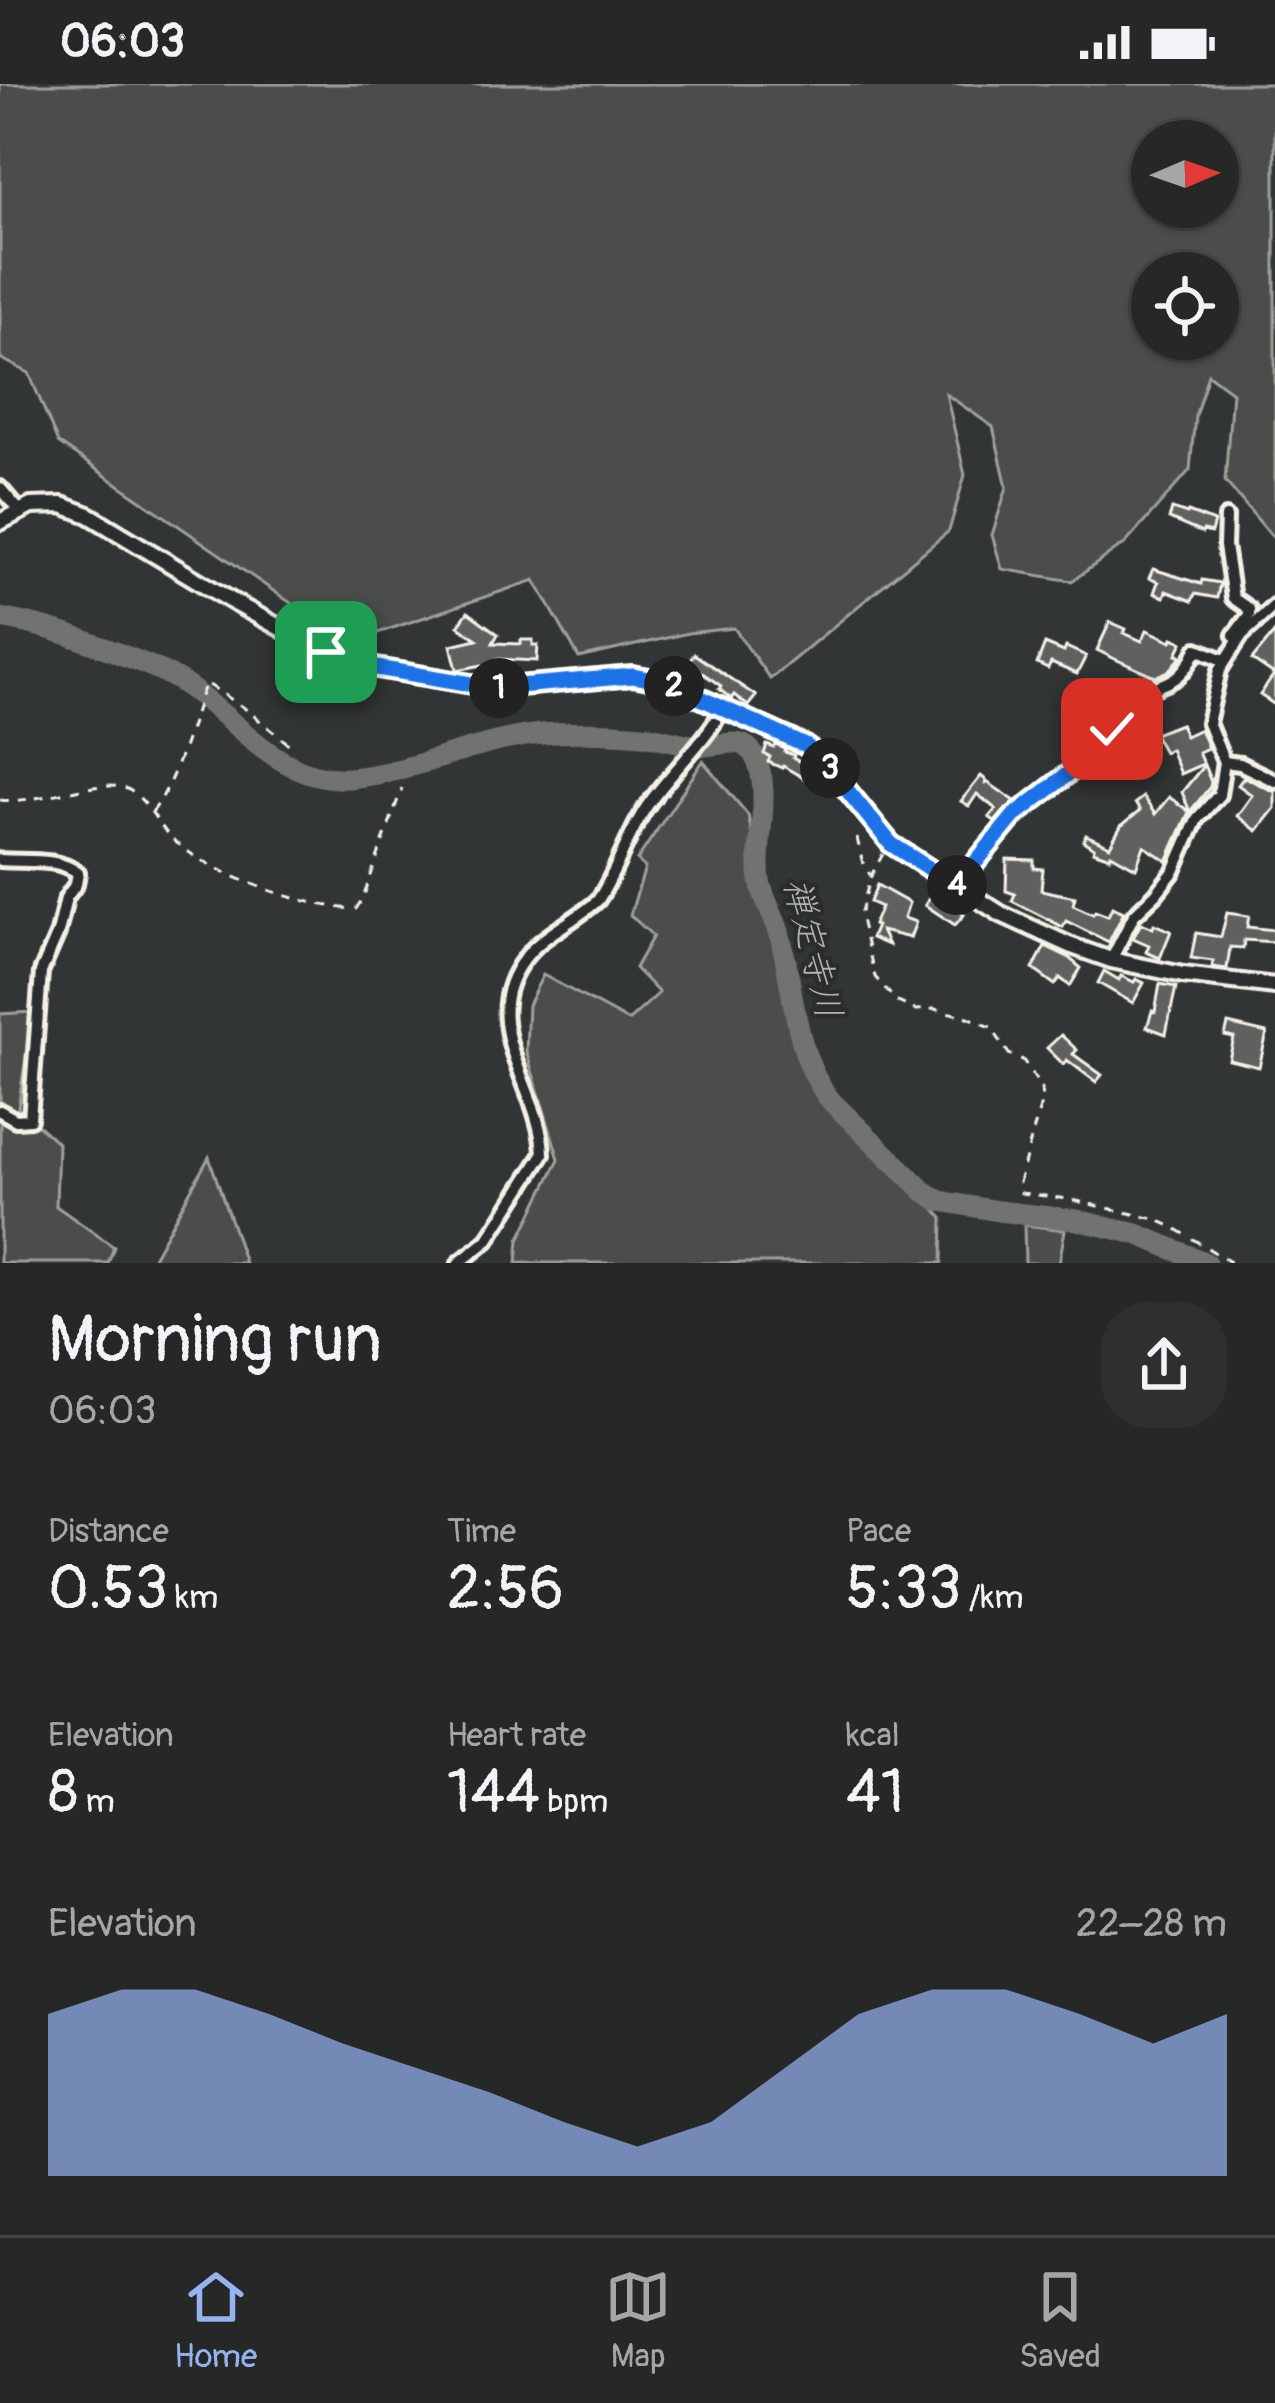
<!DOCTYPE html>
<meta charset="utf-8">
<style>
body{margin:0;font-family:Pangolin,"Klee One",sans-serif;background:#2e3030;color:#f1f3f6;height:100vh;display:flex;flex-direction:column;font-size:45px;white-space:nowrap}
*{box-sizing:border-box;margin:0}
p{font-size:39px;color:#a4a6a8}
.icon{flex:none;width:66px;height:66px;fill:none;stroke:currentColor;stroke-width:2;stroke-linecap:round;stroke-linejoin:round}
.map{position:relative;height:1179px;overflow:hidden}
.details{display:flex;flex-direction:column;background:#262828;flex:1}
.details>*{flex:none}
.needle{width:78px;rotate:88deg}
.buttons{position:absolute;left:1131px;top:36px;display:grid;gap:24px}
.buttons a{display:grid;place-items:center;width:108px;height:108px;border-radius:50%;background:#262828;box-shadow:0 3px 9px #0004,0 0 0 3px #424445;font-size:60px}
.pin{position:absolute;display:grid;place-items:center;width:102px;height:102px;color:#fff;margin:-51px;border-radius:24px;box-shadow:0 6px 18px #0006}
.km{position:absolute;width:60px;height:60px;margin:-30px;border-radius:50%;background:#222;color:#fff;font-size:33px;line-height:60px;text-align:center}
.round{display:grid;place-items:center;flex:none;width:126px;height:126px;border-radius:48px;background:#2e3030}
.summary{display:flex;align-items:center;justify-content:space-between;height:204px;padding:0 48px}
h1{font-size:66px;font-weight:600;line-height:90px}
.metrics{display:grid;grid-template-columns:repeat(3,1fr);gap:18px;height:204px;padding:12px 48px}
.metrics div{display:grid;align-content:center}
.metrics b{font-size:60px;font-weight:600}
.metrics small{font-size:33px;font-weight:400}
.metrics p{font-size:33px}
.chart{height:336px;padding:24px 48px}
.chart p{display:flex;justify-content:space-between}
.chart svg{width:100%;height:216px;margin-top:12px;fill:#95b2f1;opacity:.7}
.status{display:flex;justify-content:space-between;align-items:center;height:84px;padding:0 60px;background:#262828;direction:ltr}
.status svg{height:33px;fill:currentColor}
.menu{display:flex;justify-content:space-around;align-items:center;height:168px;border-top:3px solid #424445;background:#262828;font-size:33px;color:#a4a6a8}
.menu a{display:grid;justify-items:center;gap:6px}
.menu .on{color:#95b2f1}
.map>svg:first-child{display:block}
.green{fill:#4b4d4c;stroke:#a09f9a;stroke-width:3;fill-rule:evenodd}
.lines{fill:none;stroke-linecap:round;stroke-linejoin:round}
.river{stroke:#727370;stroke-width:21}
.building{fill:#5f605f;stroke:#f4f1e8;stroke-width:3}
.street-casing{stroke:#f4f1e8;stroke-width:20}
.secondary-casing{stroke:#f4f1e8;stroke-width:22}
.path{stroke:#f4f1e8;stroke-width:3;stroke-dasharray:9 9;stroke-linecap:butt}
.street{stroke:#2a2d2e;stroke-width:10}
.secondary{stroke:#2a2d2e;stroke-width:14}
.route-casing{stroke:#fff;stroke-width:24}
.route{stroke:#1a73e8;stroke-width:15}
.labels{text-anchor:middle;stroke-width:9;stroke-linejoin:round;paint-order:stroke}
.water-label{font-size:36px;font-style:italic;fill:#b3b2ac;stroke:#2a2d2e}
</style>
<div class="status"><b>06:03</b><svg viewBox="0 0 49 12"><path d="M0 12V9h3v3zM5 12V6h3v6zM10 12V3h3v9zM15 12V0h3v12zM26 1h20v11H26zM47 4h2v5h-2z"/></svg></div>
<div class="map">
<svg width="1275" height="1179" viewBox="0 0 1275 1179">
<rect width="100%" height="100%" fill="#323535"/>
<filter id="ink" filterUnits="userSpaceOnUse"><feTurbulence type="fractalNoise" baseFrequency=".00833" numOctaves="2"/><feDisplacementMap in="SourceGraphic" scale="24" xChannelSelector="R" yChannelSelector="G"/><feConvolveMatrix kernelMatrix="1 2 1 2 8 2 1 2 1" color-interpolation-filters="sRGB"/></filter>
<g filter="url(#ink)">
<g class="green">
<path d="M0 0H1275V456L1225 397 1232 308 1208 290 1195 332 1190 386 1126 459 1072 497 1002 485 992 451 1007 403 993 343 946 310 965 391 949 447 770 595 734 544 688 549 579 574 535 496 372 551 301 526 58 359 29 289 0 274ZM1218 57V123H1152V57ZM1218 189V255H1152V189Z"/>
<path d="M703 677 748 731 798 975 943 1134 942 1179H517L519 1156 559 1075 526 967 528 921 543 891 628 937 659 909 635 884 653 852 630 831 645 784 637 776Z"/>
<path d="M33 928 18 1024 58 1059 56 1122 114 1163 108 1179H0V930Z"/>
<path d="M209 1073 245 1179H150Z"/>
<path d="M1024 1141 1065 1146 1059 1179H1025Z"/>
</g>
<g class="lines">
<path class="river" d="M0 534C42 541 73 552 113 567 132 575 152 582 171 592 230 624 274 699 348 694 411 689 470 659 533 651 568 647 607 648 642 651 663 653 684 662 704 662 722 662 743 651 754 671 774 708 754 757 760 797 763 814 774 831 779 848 795 904 793 974 833 1019L924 1107 940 1117 998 1127 1077 1136 1137 1150 1206 1179"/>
</g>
<g class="building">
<path d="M1172 425 1187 430 1188 428 1214 438 1211 449 1203 447 1202 449 1169 435Z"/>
<path d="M1153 485 1201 500 1202 496 1220 499 1217 514 1195 510 1192 517 1166 507 1164 513 1154 509 1158 498 1149 494Z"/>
<path d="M468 528 498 550 493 559 521 560V556H533V561H538L537 577 496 575 491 585 482 581 457 586 451 561 477 555 458 542Z"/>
<path d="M1110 538 1126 545 1124 549 1142 557 1147 546 1172 557 1173 554 1183 558 1177 570 1182 572 1170 586 1156 593 1115 575 1097 566Z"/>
<path d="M1275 548V621L1260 611 1274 591 1252 576Z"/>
<path d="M1045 560 1064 568 1066 563 1086 572 1077 590 1051 579 1048 585 1037 580Z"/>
<path d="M694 570 756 612 748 622 734 611 731 615 719 605 721 602 688 579Z"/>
<path d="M1180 640 1185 652 1200 645 1208 664 1198 668 1203 680 1180 690 1170 665 1164 668 1154 650Z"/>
<path d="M767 661 774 664 776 661 786 665 785 668 794 671 793 674 817 688 812 699 783 682 782 684 768 678 770 673 764 670Z"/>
<path d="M1204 681 1211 698 1210 703 1188 730 1167 777 1144 762 1136 784 1111 770 1110 773 1093 767 1094 764 1083 757 1086 751 1110 762 1121 742 1140 727 1135 719 1143 713 1155 730 1169 713 1190 728 1182 708Z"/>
<path d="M981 692 986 696 985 701 987 698 1015 717 996 738 989 733 996 725 977 710 969 722 961 717Z"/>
<path d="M1244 693 1275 708V724L1257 747 1237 732 1252 711 1238 701Z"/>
<path d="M1007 775 1034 776V784L1043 785 1041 806 1075 813 1073 821 1093 830 1095 827 1108 832 1112 823 1124 828 1109 858 1066 837 1063 843 1012 817 1015 810 1006 807Z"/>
<path d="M877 801 909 819 904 834 916 838 910 854 881 847 888 861 871 854 876 842 873 841 881 823 870 818Z"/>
<path d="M934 805 951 815 949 818 964 831 955 841 925 821Z"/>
<path d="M1227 829 1249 832 1247 843 1275 846 1274 858 1244 856 1243 864 1230 863 1227 885 1212 883 1213 877 1191 874 1196 849 1221 853Z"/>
<path d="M1141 839 1153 844 1154 840 1171 847 1160 874 1146 868 1149 861 1133 854Z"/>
<path d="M1045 862 1068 873 1081 884 1070 902 1060 894 1055 901 1033 885Z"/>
<path d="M1104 887 1119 896 1121 892 1134 898 1136 895 1144 899 1133 919 1098 899Z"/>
<path d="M1160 900 1176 903 1166 950 1147 943 1152 927 1155 928Z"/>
<path d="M1228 940 1267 949 1259 983 1229 976 1234 954 1225 952Z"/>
<path d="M1061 951 1077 966 1073 970 1102 991 1096 998 1067 976 1063 980 1047 964Z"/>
</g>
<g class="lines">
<g class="street-casing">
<g id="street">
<path d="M0 404 20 427"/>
<path d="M1226 433 1225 462 1233 514 1249 525V531L1234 551 1236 554"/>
<path d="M1224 678 1240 680 1275 697"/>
<path d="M0 776C25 778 58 773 78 789L76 800 66 814 58 849 41 888 30 1035 16 1036 0 1027"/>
<path d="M956 802 1014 732 1100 665 1128 614C1161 598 1179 605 1197 565L1224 576"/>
<path d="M1111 876 1134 831 1156 810 1174 787 1197 735 1219 711 1224 678 1208 639 1220 586 1242 551 1275 521"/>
<path d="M459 1179 487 1157 543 1070C541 1003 473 939 525 874 544 849 576 837 598 816 618 786 627 751 647 722 671 688 705 658 724 623"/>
</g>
</g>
<g class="secondary-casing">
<path id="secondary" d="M0 438 31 422 62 421 89 431 235 519 326 569 365 582 496 604 633 592 665 598 806 662 830 685 891 760 1001 830 1069 861 1111 876 1183 891 1275 902"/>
</g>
<g class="path">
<path d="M0 716C37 721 99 693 127 705 145 713 157 739 170 753 205 789 307 824 356 825L363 814 402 704"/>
<path d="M152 728C173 705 193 631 206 599L243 623 295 665"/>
<path d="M857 754 862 776 870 791"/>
<path d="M883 770 871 792 860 831 875 893 896 917 915 926 934 925 968 933 991 943 1009 970 1023 976 1041 1004 1042 1016 1018 1102 1021 1109 1068 1115 1155 1135 1173 1143 1232 1179"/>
</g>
<use href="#street" class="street"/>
<use href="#secondary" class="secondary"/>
</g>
</g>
<g class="lines" filter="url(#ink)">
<g class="route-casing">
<path id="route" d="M326 568 365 582 496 604 633 592 665 598 806 662 830 685 891 760 956 802 1014 732 1100 665 1112 645"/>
</g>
<use href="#route" class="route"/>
</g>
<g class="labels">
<g class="water-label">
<text transform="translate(814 864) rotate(76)" y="13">禅定寺川</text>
</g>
</g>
</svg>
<div class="buttons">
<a><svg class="needle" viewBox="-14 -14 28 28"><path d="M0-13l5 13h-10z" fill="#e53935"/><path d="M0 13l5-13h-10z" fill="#a4a6a8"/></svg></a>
<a><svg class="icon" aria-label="locate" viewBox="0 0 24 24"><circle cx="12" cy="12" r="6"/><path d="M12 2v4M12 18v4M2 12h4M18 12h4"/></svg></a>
</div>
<div class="pin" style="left:326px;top:568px;background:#1e9e55"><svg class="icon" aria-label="arrive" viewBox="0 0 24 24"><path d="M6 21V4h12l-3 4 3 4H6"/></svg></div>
<div class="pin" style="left:1112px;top:645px;background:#d93025"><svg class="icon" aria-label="check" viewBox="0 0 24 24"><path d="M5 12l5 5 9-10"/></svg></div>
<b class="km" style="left:499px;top:604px">1</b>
<b class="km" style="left:674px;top:602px">2</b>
<b class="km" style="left:830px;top:684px">3</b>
<b class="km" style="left:957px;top:801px">4</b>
</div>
<section class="details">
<div class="summary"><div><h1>Morning run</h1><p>06:03</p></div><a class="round"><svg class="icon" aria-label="share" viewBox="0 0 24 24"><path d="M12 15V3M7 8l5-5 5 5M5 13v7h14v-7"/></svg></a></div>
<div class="metrics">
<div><p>Distance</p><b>0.53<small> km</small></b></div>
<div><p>Time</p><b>2:56</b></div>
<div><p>Pace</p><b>5:33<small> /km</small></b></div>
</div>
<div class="metrics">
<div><p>Elevation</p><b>8<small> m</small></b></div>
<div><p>Heart rate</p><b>144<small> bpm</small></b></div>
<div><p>kcal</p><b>41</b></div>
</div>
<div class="chart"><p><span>Elevation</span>22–28 m</p>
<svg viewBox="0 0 160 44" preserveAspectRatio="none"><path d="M0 44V11L10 6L20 6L30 11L40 17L50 22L60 27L70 33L80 38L90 33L100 22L110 11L120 6L130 6L140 11L150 17L160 11V44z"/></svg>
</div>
</section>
<nav class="menu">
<a class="on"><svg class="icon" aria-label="home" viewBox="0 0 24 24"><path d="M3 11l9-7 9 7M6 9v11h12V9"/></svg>Home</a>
<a><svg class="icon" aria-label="map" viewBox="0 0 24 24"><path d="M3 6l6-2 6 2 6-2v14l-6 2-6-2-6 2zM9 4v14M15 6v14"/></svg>Map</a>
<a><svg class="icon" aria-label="saved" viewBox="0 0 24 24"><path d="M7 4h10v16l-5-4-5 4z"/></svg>Saved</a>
</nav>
